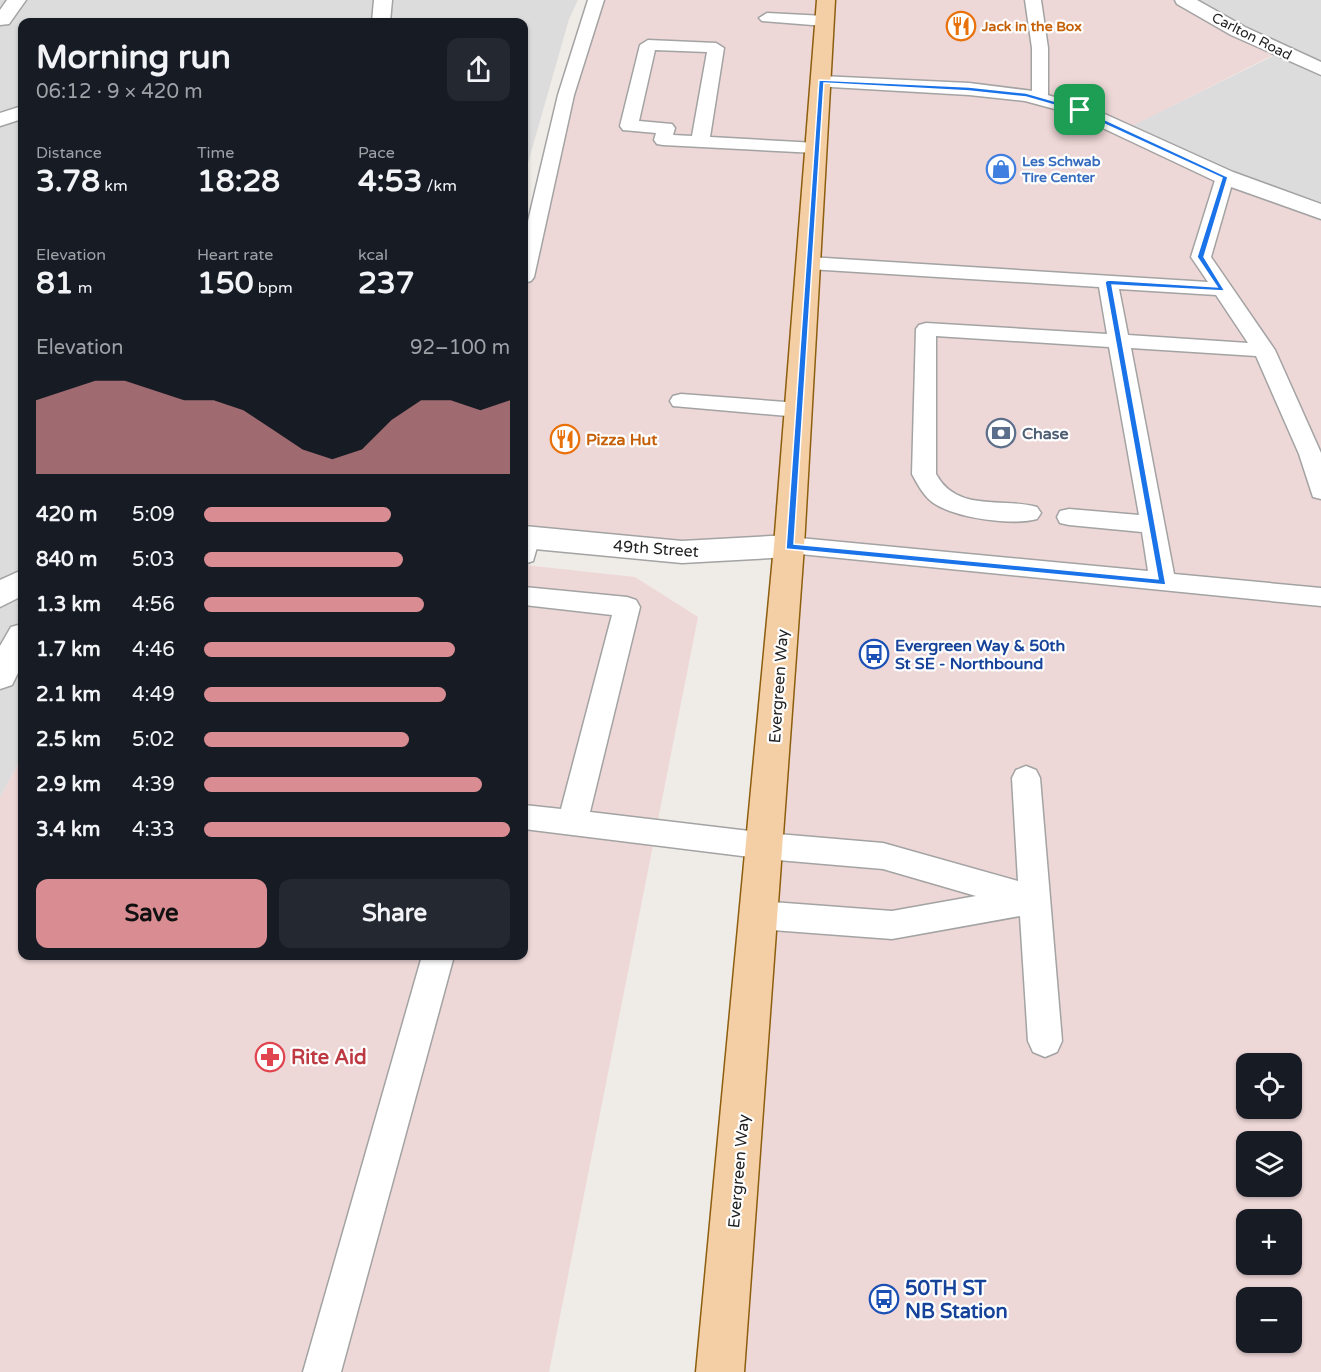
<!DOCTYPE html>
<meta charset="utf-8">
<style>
body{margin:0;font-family:"Varela Round",sans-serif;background:#242831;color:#f1f3f6;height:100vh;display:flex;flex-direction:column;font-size:22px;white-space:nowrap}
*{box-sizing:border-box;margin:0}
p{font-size:20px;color:#9ea1a6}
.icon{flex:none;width:33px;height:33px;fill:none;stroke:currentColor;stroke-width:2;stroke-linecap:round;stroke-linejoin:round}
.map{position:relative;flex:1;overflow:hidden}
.side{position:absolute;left:18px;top:18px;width:510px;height:942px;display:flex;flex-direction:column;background:#171b24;border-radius:12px;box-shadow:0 2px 4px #0004}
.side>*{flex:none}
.controls{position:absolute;left:1236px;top:1053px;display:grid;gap:12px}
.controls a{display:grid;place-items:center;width:66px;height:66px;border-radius:12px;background:#171b24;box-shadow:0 2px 4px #0004;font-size:30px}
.pin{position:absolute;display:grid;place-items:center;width:51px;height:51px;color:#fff;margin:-26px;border-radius:12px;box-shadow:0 3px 9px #0006}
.round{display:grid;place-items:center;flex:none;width:63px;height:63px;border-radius:12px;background:#242831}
.head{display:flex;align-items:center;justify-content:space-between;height:102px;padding:0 18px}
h1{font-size:33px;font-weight:700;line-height:45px}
.figures{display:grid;grid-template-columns:repeat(3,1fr);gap:9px;height:102px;padding:6px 18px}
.figures div{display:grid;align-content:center}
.figures b{font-size:30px;font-weight:700}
.figures small{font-size:16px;font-weight:400}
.figures p{font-size:16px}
.chart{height:168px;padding:12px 18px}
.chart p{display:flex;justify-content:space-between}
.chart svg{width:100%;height:108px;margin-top:6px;fill:#d98d92;opacity:.7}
.button{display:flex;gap:12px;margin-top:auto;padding:12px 18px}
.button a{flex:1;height:69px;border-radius:12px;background:#d98d92;color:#111;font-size:24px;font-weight:700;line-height:69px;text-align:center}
.button a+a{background:#242831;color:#f1f3f6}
ul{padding:0 18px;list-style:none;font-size:20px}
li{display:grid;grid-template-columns:96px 72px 1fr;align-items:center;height:45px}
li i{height:15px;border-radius:8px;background:#d98d92}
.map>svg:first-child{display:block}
.residential{fill:#dddcdc}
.commercial{fill:#eed7d7;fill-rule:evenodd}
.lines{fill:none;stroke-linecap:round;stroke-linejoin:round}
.lane-casing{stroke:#a3a3a3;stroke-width:3}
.street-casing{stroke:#a3a3a3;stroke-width:3}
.primary-casing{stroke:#8c5e0d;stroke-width:3}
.lane{fill:#fff;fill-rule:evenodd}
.street{fill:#fff;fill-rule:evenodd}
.primary{fill:#f4cfa6;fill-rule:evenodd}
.route{fill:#1a73e8;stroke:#fff;stroke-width:1.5;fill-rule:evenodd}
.labels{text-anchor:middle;stroke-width:4.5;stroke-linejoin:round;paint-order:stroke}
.far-food-label{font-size:14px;font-weight:bold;fill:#c56008;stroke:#fff;text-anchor:start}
.far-street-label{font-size:14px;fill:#1f1f1f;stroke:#fff}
.far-shop-label{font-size:14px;font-weight:bold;fill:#366cbe;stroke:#fff;text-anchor:start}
.service-label{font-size:16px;font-weight:bold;fill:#4e5e75;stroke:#fff;text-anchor:start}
.food-label{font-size:16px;font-weight:bold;fill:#c56008;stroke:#fff;text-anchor:start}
.street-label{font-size:16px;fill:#1f1f1f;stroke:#fff}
.transit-label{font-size:16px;font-weight:bold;fill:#164399;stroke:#fff;text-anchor:start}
.near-health-label{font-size:20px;font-weight:bold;fill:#be3a42;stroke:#fff;text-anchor:start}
.near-transit-label{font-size:20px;font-weight:bold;fill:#164399;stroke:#fff;text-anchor:start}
</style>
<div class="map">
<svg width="1321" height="1372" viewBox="0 0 1321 1372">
<rect width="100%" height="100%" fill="#efebe6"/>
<g class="residential">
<path d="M0 0H578L569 19 524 177V22H22V757L0 798Z"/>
<path d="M1198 0H1321V210L1123 130 1281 52Z"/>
</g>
<g class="commercial">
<path d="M602 0H1198L1281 51 1124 130 1321 204V1372H718L783 547 682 552 524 538V262ZM1246 1064H1292V1108H1246ZM1246 1142H1292V1186H1246ZM1246 1220H1292V1264H1246ZM1246 1298H1292V1342H1246Z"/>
<path d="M524 565 635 577 698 617 549 1372H0V798L22 757V956H524Z"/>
</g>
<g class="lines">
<g class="lane-casing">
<g id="lane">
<path d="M588 0H604L574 95 534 277 531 281 524 283V238L558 95Z"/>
<path d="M1025 0H1041L1048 48V99L1040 104 1032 99V48Z"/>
<path d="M767 13 825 16 833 21 825 26 762 21 759 18Z"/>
<path d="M648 40 716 43 724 48 710 137 816 143 822 144 825 148 822 152 816 153 663 145 657 144 654 140 656 133 623 130 620 126 640 45ZM655 50 707 52 692 136 673 135 675 128 672 124 639 121Z"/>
<path d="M1225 172 1231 173 1234 177 1211 257 1275 350 1321 453V499L1313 497 1299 454 1256 356 1131 348 1174 574 1321 588V606L780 552 777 546 780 540 789 537 1148 571 1142 532 1069 525 1060 523 1057 517 1060 511 1069 509 1139 515 1109 347 936 336V474C957 513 1002 497 1037 507L1041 513 1037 519C1012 526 957 518 935 504 924 497 918 485 912 474L916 329 919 325 926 323 1107 334 1099 287 809 269 802 267 799 263 802 259 809 257 1208 282 1191 257 1216 177 1219 173ZM1119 289 1216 295 1248 343 1128 335Z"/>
<path d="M681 394 799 403 807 405 810 410 807 415 799 417 673 406 670 401 673 396Z"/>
<path d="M528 528 537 531 540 537 533 561 524 564V530Z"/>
<path d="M524 587 627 597 636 600 640 607 590 812 766 833 883 843 1018 881 1012 778 1016 770 1026 766 1036 770 1040 778 1062 1041 1057 1052 1045 1057 1033 1052 1028 1041 1020 916 892 939 760 929 749 925 745 915 749 905 760 901 892 911 976 896 883 869 766 859 524 829V805L561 809 612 615 524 605Z"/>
<path d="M422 956H454L341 1372H303Z"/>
</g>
</g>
<g class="street-casing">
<g id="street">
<path d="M7 0H26L9 24 0 25V10Z"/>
<path d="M374 0H392L390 22H372Z"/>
<path d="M1175 0H1197L1245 27 1321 62V75L1231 35 1177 4Z"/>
<path d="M821 76 969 83 1033 91 1087 106 1233 172 1321 204V219L1217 182 1073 114 1025 101 969 95 814 86 811 82 814 78Z"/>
<path d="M22 106V119L0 126V113Z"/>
<path d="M524 526 682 541 789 535 800 538 804 546 800 554 789 557 682 563 524 548Z"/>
<path d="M22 570V596L0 607V580Z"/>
<path d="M22 624V665L12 685 0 689V646L11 627Z"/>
</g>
</g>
<g class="primary-casing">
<path id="primary" d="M817 0H835L804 546 744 1372H696L774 546Z"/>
</g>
<use href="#lane" class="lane"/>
<use href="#street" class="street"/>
<use href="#primary" class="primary"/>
</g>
<path class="route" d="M819 80 969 87 1026 93 1082 109 1228 177 1204 257 1225 291 1112 285 1166 585 786 549ZM824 83 969 91 1026 97 1078 112 1222 178 1197 257 1217 287 1108 280 1105 282 1158 579 794 544Z"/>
<defs>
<g id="restaurant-ring" transform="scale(1.5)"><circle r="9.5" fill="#fff" stroke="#e8710a" stroke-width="1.5"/><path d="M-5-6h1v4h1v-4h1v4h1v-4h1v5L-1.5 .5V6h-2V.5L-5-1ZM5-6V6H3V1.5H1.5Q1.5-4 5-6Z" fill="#e8710a"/></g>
<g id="shop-ring" transform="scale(1.5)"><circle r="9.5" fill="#fff" stroke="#3f7fe0" stroke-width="1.5"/><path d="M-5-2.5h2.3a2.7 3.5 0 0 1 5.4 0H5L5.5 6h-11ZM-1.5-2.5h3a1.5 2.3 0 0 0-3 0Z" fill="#3f7fe0"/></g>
<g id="bank-ring" transform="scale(1.5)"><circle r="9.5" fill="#fff" stroke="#5c6f8a" stroke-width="1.5"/><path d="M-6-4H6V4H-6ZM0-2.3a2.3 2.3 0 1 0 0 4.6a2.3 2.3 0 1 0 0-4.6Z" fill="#5c6f8a"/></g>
<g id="bus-ring" transform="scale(1.5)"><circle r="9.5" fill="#fff" stroke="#1a4fb4" stroke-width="1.5"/><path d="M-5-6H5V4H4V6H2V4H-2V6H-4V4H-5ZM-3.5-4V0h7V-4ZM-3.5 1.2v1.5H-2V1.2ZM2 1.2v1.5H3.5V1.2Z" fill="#1a4fb4"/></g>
<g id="pharmacy-ring" transform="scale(1.5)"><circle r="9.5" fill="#fff" stroke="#e0444e" stroke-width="1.5"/><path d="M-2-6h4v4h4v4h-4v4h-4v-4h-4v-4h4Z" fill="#e0444e"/></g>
</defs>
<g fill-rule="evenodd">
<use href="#restaurant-ring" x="961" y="26"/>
<use href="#shop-ring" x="1001" y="169"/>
<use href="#bank-ring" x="1001" y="433"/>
<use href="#restaurant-ring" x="565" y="439"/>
<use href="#bus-ring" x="874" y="654"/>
<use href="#pharmacy-ring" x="270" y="1057"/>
<use href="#bus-ring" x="884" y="1299"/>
</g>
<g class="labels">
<g class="far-food-label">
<text x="982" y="31">Jack in the Box</text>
</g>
<g class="far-street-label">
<text transform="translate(1252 36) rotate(27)" y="5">Carlton Road</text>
</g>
<g class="far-shop-label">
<text x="1022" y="166">Les Schwab<tspan x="1022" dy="16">Tire Center</tspan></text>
</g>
<g class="service-label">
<text x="1022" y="439">Chase</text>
</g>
<g class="food-label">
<text x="586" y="445">Pizza Hut</text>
</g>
<g class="street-label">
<text transform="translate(656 548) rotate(4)" y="6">49th Street</text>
<text transform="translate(778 686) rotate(-86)" y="6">Evergreen Way</text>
<text transform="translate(738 1171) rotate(-85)" y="6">Evergreen Way</text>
</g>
<g class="transit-label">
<text x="895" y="651">Evergreen Way &amp; 50th<tspan x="895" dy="18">St SE - Northbound</tspan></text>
</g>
<g class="near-health-label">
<text x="291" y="1064">Rite Aid</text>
</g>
<g class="near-transit-label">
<text x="905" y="1295">50TH ST<tspan x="905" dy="23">NB Station</tspan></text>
</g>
</g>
</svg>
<div class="controls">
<a><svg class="icon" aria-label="locate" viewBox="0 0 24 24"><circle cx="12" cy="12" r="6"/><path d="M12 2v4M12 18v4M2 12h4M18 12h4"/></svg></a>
<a><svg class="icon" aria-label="layers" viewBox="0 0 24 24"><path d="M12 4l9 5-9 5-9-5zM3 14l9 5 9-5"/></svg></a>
<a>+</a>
<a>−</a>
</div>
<div class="pin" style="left:1080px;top:110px;background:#1e9e55"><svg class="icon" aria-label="arrive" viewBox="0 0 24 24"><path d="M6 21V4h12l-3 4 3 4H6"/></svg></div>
<section class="side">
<div class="head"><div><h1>Morning run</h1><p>06:12 · 9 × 420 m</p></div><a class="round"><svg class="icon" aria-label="share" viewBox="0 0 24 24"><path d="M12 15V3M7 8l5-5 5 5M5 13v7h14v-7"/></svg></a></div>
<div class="figures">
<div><p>Distance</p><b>3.78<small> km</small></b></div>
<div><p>Time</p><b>18:28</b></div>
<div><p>Pace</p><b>4:53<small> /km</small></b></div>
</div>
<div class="figures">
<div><p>Elevation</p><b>81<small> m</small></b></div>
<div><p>Heart rate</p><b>150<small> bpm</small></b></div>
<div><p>kcal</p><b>237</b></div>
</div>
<div class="chart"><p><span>Elevation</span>92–100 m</p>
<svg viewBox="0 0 160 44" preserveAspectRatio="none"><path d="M0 44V14L10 10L20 6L30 6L40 10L50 14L60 14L70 18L80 26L90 34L100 38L110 34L120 22L130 14L140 14L150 18L160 14V44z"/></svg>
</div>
<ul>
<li><b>420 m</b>5:09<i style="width:61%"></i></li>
<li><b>840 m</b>5:03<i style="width:65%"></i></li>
<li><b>1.3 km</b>4:56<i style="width:72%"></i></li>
<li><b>1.7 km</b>4:46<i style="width:82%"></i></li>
<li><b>2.1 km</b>4:49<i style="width:79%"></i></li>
<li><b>2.5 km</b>5:02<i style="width:67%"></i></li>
<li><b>2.9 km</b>4:39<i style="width:91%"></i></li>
<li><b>3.4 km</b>4:33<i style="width:100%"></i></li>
</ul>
<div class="button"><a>Save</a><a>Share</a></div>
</section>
</div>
